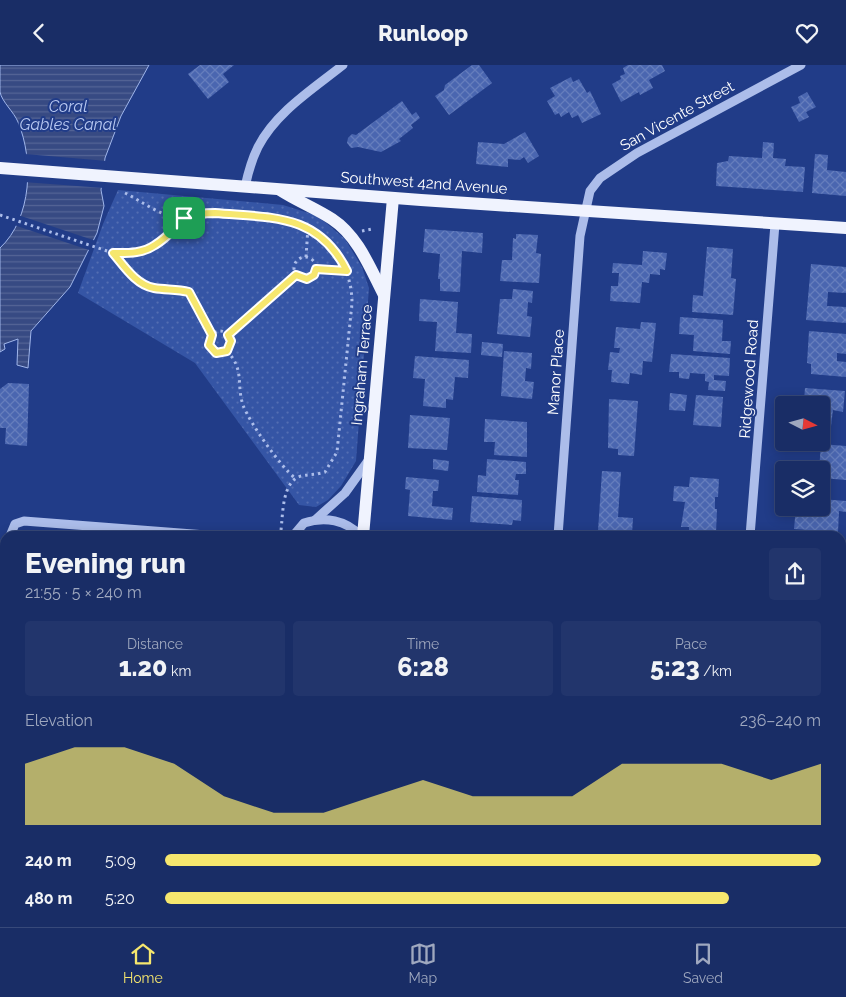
<!DOCTYPE html>
<meta charset="utf-8">
<style>
body{margin:0;font-family:Raleway,sans-serif;background:#22356c;color:#f1f3f6;height:100vh;display:flex;flex-direction:column;font-size:19px;white-space:nowrap}
*{box-sizing:border-box;margin:0}
p{font-size:16px;color:#9fa8bf}
.icon{flex:none;width:28px;height:28px;fill:none;stroke:currentColor;stroke-width:2;stroke-linecap:round;stroke-linejoin:round}
.map{position:relative;flex:1;overflow:hidden}
.drawer{position:absolute;left:0px;top:466px;width:846px;height:396px;display:flex;flex-direction:column;background:#192d66;border-radius:15px 15px 0 0;box-shadow:0 2px 12px #0003,0 0 0 1px #37497a}
.drawer>*{flex:none}
.needle{width:32px;rotate:96deg}
.buttons{position:absolute;left:775px;top:331px;display:grid;gap:10px}
.buttons a{display:grid;place-items:center;width:55px;height:55px;border-radius:5px;background:#192d66;box-shadow:0 2px 12px #0003,0 0 0 1px #37497a;font-size:25px}
.pin{position:absolute;display:grid;place-items:center;width:42px;height:42px;color:#fff;margin:-21px;border-radius:10px;box-shadow:0 2px 8px #0006}
.round{display:grid;place-items:center;flex:none;width:52px;height:52px;border-radius:5px;background:#22356c}
.headline{display:flex;align-items:center;justify-content:space-between;height:85px;padding:0 25px}
h1{font-size:28px;font-weight:800;line-height:38px}
.figures{display:grid;grid-template-columns:repeat(3,1fr);gap:8px;height:85px;padding:5px 25px}
.figures div{display:grid;align-content:center;border-radius:5px;background:#22356c;text-align:center}
.figures b{font-size:25px;font-weight:800}
.figures small{font-size:14px;font-weight:400}
.figures p{font-size:14px}
.chart{height:140px;padding:10px 25px}
.chart p{display:flex;justify-content:space-between}
.chart svg{width:100%;height:90px;margin-top:5px;fill:#f6e76e;opacity:.7}
ul{padding:0 25px;list-style:none;font-size:16px}
li{display:grid;grid-template-columns:80px 60px 1fr;align-items:center;height:38px}
li i{height:12px;border-radius:6px;background:#f6e76e}
header{display:flex;justify-content:space-between;align-items:center;height:65px;padding:0 25px;background:#192d66;font-size:22px;font-weight:800}
.tab-bar{display:flex;justify-content:space-around;align-items:center;height:70px;border-top:1px solid #37497a;background:#192d66;font-size:14px;color:#9fa8bf}
.tab-bar a{display:grid;justify-items:center;gap:2px}
.tab-bar .on{color:#f6e76e}
.map>svg:first-child{display:block}
.park{fill:url(#park-dots)}
.water{fill:url(#water-rules);stroke:#a0b6eb}
.pier{fill:#213c88}
.building{fill:url(#building-cross-hatch)}
.lines{fill:none;stroke-linecap:round;stroke-linejoin:round}
.path{stroke:#acbdea;stroke-width:3;stroke-dasharray:2.5 4;stroke-linecap:butt}
.minor{stroke:#acbdea;stroke-width:9}
.major{stroke:#f0f3fe;stroke-width:12}
.route-casing{stroke:#fff;stroke-width:10}
.route{stroke:#f6e76e;stroke-width:6}
.labels{text-anchor:middle;stroke-width:4;stroke-linejoin:round;paint-order:stroke}
.street-label{font-size:15px;fill:#fff;stroke:#213c88}
.water-label{font-size:16px;font-style:italic;fill:#b8c8f1;stroke:#213c88}
</style>
<header><svg class="icon" aria-label="back" viewBox="0 0 24 24"><path d="M15 5l-7 7 7 7"/></svg>Runloop<svg class="icon" aria-label="heart" viewBox="0 0 24 24"><path d="M12 20l-8-8c-3-5 5-10 8-4 3-6 11-1 8 4z"/></svg></header>
<div class="map">
<svg width="846" height="862" viewBox="0 0 846 862">
<defs>
<pattern id="park-dots" width="8" height="8" patternUnits="userSpaceOnUse" patternTransform="scale(1.25)"><rect width="8" height="8" fill="#3555a5"/><path d="M2 2h.1M6 6h.1" fill="none" stroke="#536eb2" stroke-width="1.8" stroke-linecap="round"/></pattern>
<pattern id="water-rules" width="6" height="5" patternUnits="userSpaceOnUse" patternTransform="scale(1.25)"><rect width="6" height="5" fill="#374a83"/><path d="M0 2.5h6" fill="none" stroke="#556596"/></pattern>
<pattern id="building-cross-hatch" width="8" height="8" patternUnits="userSpaceOnUse" patternTransform="scale(1.25)"><rect width="8" height="8" fill="#4a66b0"/><path d="M0 0l8 8M0 8l8-8" fill="none" stroke="#657dbc"/></pattern>
</defs>
<rect width="100%" height="100%" fill="#213c88"/>
<path class="park" d="M118 125 283 140 312 149 325 157 345 174 362 202 369 223 356 396 341 421 328 435 316 442 299 440 195 298 78 228 103 159Z"/>
<path class="water" d="M0 0H149L121 51 105 93 101 125 104 141 97 168 70 222 31 266 28 303 17 300 18 274 4 279 5 284 0 287V183C32 153 34 95 18 57 14 47 2 37 0 27 0 19 0 9 0 0Z"/>
<g class="pier">
<path d="M25 89 107 96 104 123 24 117Z"/>
<path d="M18 150 96 176 92 186 14 160Z"/>
</g>
<g class="building">
<path d="M200 0H234L223 9 229 17 208 34 188 9Z"/>
<path d="M472 0H479L492 18 449 50 435 31 444 25 445 20Z"/>
<path d="M628 0H662L665 6 649 15 653 23 640 30 639 27 621 37 612 19 621 14 620 11 625 9 623 3Z"/>
<path d="M571 12 573 17 579 14 587 28 590 26 601 49 582 58 578 50 572 53 569 47 561 52 559 48 555 50 547 36 555 31 550 23Z"/>
<path d="M807 27 816 42 806 47 809 52 799 57 791 42 800 38 798 32Z"/>
<path d="M402 36 412 50 416 47 420 53 411 60 413 63 399 74 401 76 381 87 358 82 351 83 347 78 348 73 352 69 356 70Z"/>
<path d="M525 67 539 91 528 98 524 92 520 95 508 94V102L476 99 478 77 504 79Z"/>
<path d="M763 77 774 78 773 93 786 94 785 101 805 102 803 127 716 121 717 98 728 96 729 91 762 93Z"/>
<path d="M815 89 828 90 827 105 846 107V131L812 128Z"/>
<path d="M425 164 483 168 482 188 462 186 460 227 440 226V214H438L440 189 423 187Z"/>
<path d="M516 169 538 170 536 188 541 189 539 218 500 216 502 195H512L513 173 516 174Z"/>
<path d="M707 182 733 184 731 213 736 214 733 250 692 247 693 230 703 231Z"/>
<path d="M643 186 667 188 665 205 660 204V210L650 209 649 218 642 217 640 238 610 236 611 221H618L619 208H612L613 198 642 200Z"/>
<path d="M811 199 846 202V228L828 227 827 241 846 242V258L806 255Z"/>
<path d="M513 224 533 226 532 238 528 237 527 251 532 252 530 272 497 269 500 234H512Z"/>
<path d="M420 234 458 237 456 268 472 269 471 288 435 286 437 257 419 256Z"/>
<path d="M680 252 723 255 722 276H731L730 289 693 286 694 270 679 269Z"/>
<path d="M641 257 656 258 652 297 643 296 642 310 630 308 629 319 611 317 612 305H608L610 287 619 288 620 283H614L616 262 640 264Z"/>
<path d="M809 266 846 269V289L837 288V296L846 297V312L811 309V299L807 298Z"/>
<path d="M482 277 503 279 502 292 481 290Z"/>
<path d="M504 286 532 288 531 304 526 303 525 316 534 317 532 334 501 331Z"/>
<path d="M671 289 730 293 729 311 714 310V315L726 316 725 326 708 325 709 317 705 316V309L690 308 689 314 679 313V307H669Z"/>
<path d="M415 291 469 295 468 313 455 312 453 335 446 334V343L423 341 425 314 413 313Z"/>
<path d="M8 318 29 319 27 381 5 379 6 363H0V324Z"/>
<path d="M805 323 845 326 843 347 833 345 830 369 821 368V340H808V335H804Z"/>
<path d="M670 328 687 330 685 346 669 345Z"/>
<path d="M696 330 723 332 721 362 693 360Z"/>
<path d="M609 334 638 336 634 391 618 390V384L608 383Z"/>
<path d="M410 350 450 353 447 385 408 383Z"/>
<path d="M485 354 527 357V392L494 390 495 377H484Z"/>
<path d="M821 379 846 381V415L821 413V405H819Z"/>
<path d="M433 394 449 396 448 406 433 404Z"/>
<path d="M487 394 526 397V409H516L515 415H519L518 430 477 427 478 410 486 411Z"/>
<path d="M602 406 621 407 618 452 633 453 632 469 598 466Z"/>
<path d="M406 412 439 415 438 426H433L432 441 453 443 452 455 408 451 410 425 405 424Z"/>
<path d="M690 412 719 414 718 432H715V444H717L716 468 689 466V462H681L685 437 673 436 674 421 689 422Z"/>
<path d="M472 431 522 435 521 456 513 455 512 460 470 457Z"/>
<path d="M821 434 846 436V447L839 446 838 467 794 464 796 442H821Z"/>
<rect x="841" y="569" width="5" height="37"/>
<rect x="841" y="641" width="5" height="22"/>
<rect x="366" y="858" width="27" height="4"/>
<path d="M478 858 499 860 498 862H477Z"/>
<path d="M625 858H655L658 862H629Z"/>
<rect x="756" y="858" width="49" height="4"/>
</g>
<g class="lines">
<g class="path">
<path d="M125 128C142 136 165 155 185 153 191 152 197 149 203 148 218 147 234 150 249 151 268 152 287 153 305 160 335 173 352 207 352 238L337 387 325 407C317 410 309 409 301 411 282 416 283 449 281 465"/>
<path d="M0 150 113 188H133L147 184 156 180 184 153"/>
<path d="M362 166 372 164"/>
<path d="M113 188C124 201 135 219 152 223 165 225 177 223 189 227L212 270"/>
<circle cx="305" cy="203" r="11"/>
<path d="M306 192 308 162"/>
<path d="M316 204 346 206"/>
<circle cx="220" cy="277" r="11"/>
<path d="M228 270 296 210"/>
<path d="M227 286C245 305 236 319 243 340 249 357 281 402 295 413"/>
</g>
<g class="minor">
<path d="M245 122C248 108 252 94 258 82 276 47 313 24 343 0"/>
<path d="M315 455 345 428 368 396"/>
<path d="M10 471 15 459 24 456 219 471"/>
<path d="M293 471 304 458C325 451 346 455 361 471"/>
<path d="M558 471 580 171 590 126 600 113 637 88 801 0"/>
<path d="M750 471 775 159"/>
<path d="M841 517 846 518"/>
<path d="M0 552 5 507"/>
<path d="M248 862V858"/>
<path d="M428 862V858"/>
<path d="M702 862 704 858"/>
</g>
<g class="major">
<path d="M0 103 421 135 846 163"/>
<path d="M280 125C297 136 315 143 332 154 358 171 370 203 384 230"/>
<path d="M363 471 393 133"/>
<path d="M571 858 574 862"/>
</g>
</g>
<g class="lines">
<g class="route-casing">
<path id="route" d="M215 148C272 153 318 148 347 206L316 204 314 210 307 214 296 210 228 270 231 276 227 286 216 288 209 280 212 270 189 227C177 224 166 225 154 223 136 220 124 201 113 188 127 188 142 189 155 180 182 163 176 148 215 148Z"/>
</g>
<use href="#route" class="route"/>
</g>
<g class="labels">
<g class="street-label">
<text transform="translate(677 51) rotate(-29)" y="5">San Vicente Street</text>
<text transform="translate(424 118) rotate(4)" y="5">Southwest 42nd Avenue</text>
<text transform="translate(362 300) rotate(-85)" y="5">Ingraham Terrace</text>
<text transform="translate(556 307) rotate(-86)" y="5">Manor Place</text>
<text transform="translate(749 314) rotate(-86)" y="5">Ridgewood Road</text>
</g>
<g class="water-label">
<text x="68" y="47">Coral<tspan x="68" dy="18">Gables Canal</tspan></text>
</g>
</g>
</svg>
<div class="buttons">
<a><svg class="needle" viewBox="-14 -14 28 28"><path d="M0-13l5 13h-10z" fill="#e53935"/><path d="M0 13l5-13h-10z" fill="#9fa8bf"/></svg></a>
<a><svg class="icon" aria-label="layers" viewBox="0 0 24 24"><path d="M12 4l9 5-9 5-9-5zM3 14l9 5 9-5"/></svg></a>
</div>
<div class="pin" style="left:184px;top:153px;background:#1e9e55"><svg class="icon" aria-label="arrive" viewBox="0 0 24 24"><path d="M6 21V4h12l-3 4 3 4H6"/></svg></div>
<section class="drawer">
<div class="headline"><div><h1>Evening run</h1><p>21:55 · 5 × 240 m</p></div><a class="round"><svg class="icon" aria-label="share" viewBox="0 0 24 24"><path d="M12 15V3M7 8l5-5 5 5M5 13v7h14v-7"/></svg></a></div>
<div class="figures">
<div><p>Distance</p><b>1.20<small> km</small></b></div>
<div><p>Time</p><b>6:28</b></div>
<div><p>Pace</p><b>5:23<small> /km</small></b></div>
</div>
<div class="chart"><p><span>Elevation</span>236–240 m</p>
<svg viewBox="0 0 160 44" preserveAspectRatio="none"><path d="M0 44V14L10 6L20 6L30 14L40 30L50 38L60 38L70 30L80 22L90 30L100 30L110 30L120 14L130 14L140 14L150 22L160 14V44z"/></svg>
</div>
<ul>
<li><b>240 m</b>5:09<i style="width:100%"></i></li>
<li><b>480 m</b>5:20<i style="width:86%"></i></li>
</ul>
</section>
</div>
<nav class="tab-bar">
<a class="on"><svg class="icon" aria-label="home" viewBox="0 0 24 24"><path d="M3 11l9-7 9 7M6 9v11h12V9"/></svg>Home</a>
<a><svg class="icon" aria-label="map" viewBox="0 0 24 24"><path d="M3 6l6-2 6 2 6-2v14l-6 2-6-2-6 2zM9 4v14M15 6v14"/></svg>Map</a>
<a><svg class="icon" aria-label="saved" viewBox="0 0 24 24"><path d="M7 4h10v16l-5-4-5 4z"/></svg>Saved</a>
</nav>
